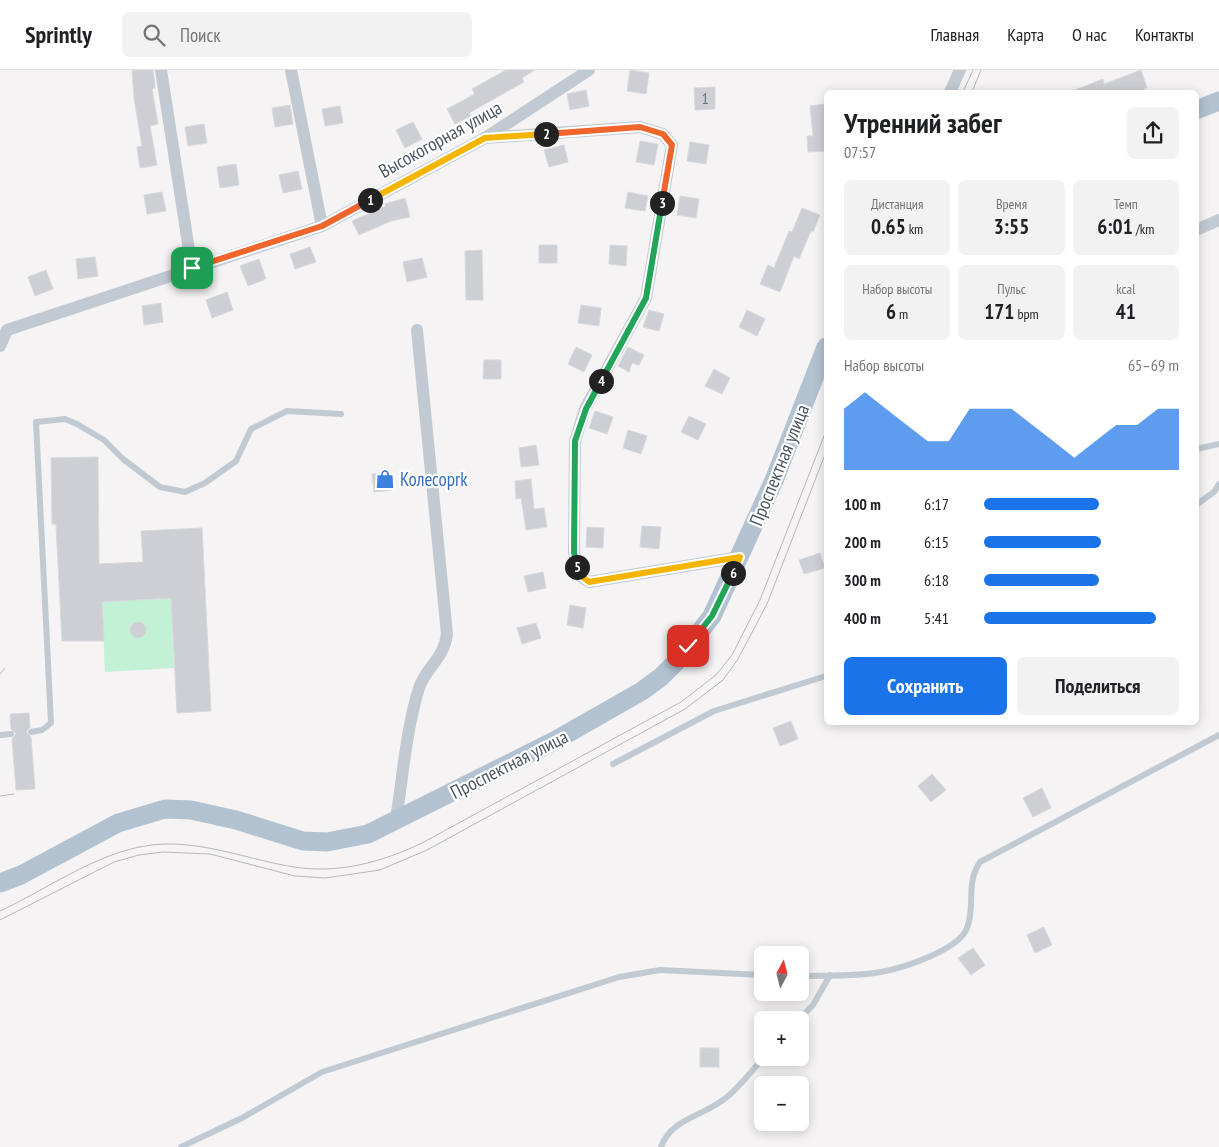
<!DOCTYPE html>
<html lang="ru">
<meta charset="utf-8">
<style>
body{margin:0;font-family:"PT Sans Narrow",sans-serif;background:#f2f2f2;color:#202124;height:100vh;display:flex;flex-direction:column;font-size:19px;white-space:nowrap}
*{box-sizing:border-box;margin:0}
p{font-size:16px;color:#757577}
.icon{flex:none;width:28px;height:28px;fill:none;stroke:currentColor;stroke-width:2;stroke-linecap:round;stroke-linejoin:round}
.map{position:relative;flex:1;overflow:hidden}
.panel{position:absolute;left:824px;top:20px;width:375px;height:635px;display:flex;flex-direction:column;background:#fff;border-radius:8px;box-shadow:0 2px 12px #0003}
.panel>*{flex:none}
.needle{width:32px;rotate:7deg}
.controls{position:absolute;left:754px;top:876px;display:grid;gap:10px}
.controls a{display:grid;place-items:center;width:55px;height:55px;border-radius:8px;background:#fff;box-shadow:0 2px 12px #0003;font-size:25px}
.pin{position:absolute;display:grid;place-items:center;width:42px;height:42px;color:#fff;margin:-21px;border-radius:10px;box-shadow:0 2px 8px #0006}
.km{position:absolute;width:25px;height:25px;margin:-12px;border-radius:50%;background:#222;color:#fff;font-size:14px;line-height:25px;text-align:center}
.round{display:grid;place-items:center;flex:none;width:52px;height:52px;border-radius:8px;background:#f2f2f2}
.summary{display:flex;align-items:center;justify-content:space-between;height:85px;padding:0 20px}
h1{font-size:28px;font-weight:800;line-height:38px}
.stats{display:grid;grid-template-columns:repeat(3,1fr);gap:8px;height:85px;padding:5px 20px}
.stats div{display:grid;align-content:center;border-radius:8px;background:#f2f2f2;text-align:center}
.stats b{font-size:21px;font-weight:800}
.stats small{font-size:14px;font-weight:400}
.stats p{font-size:14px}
.chart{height:140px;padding:10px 20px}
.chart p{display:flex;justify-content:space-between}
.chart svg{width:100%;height:90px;margin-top:5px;fill:#1a73e8;opacity:.7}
.cta{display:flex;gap:10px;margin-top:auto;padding:10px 20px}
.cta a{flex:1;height:58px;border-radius:8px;background:#1a73e8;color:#fff;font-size:20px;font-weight:800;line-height:58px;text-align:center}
.cta a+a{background:#f2f2f2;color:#202124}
ul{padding:0 20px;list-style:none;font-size:16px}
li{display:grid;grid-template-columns:80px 60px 1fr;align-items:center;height:38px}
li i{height:12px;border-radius:6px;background:#1a73e8}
header{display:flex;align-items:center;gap:30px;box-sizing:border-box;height:70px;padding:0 25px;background:#fff;border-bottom:1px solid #e0e0e0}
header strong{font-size:24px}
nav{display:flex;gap:28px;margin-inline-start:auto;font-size:18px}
.search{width:350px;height:45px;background:#f2f2f2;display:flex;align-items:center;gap:12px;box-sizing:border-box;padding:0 18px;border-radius:8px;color:#757577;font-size:19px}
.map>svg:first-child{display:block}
.green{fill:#c3f1d5;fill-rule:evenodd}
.building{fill:#cdcfd5;stroke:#d7d9de}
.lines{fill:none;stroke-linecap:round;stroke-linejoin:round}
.service{stroke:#c1cad2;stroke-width:6}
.minor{stroke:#c1cad2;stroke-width:12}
.primary{stroke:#b3c2d1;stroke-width:19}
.tram{stroke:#b5b8bd;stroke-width:1}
.split-1-casing{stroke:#fff;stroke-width:10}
.split-2-casing{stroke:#fff;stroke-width:10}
.split-3-casing{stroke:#fff;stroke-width:10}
.split-4-casing{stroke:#fff;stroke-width:10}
.split-5-casing{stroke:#fff;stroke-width:10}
.split-6-casing{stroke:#fff;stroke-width:10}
.split-7-casing{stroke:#fff;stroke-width:10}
.split-1{stroke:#f0652b;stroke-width:6}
.split-2{stroke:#f5b400;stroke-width:6}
.split-3{stroke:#f0652b;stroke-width:6}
.split-4{stroke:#22a559;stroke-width:6}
.split-5{stroke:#22a559;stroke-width:6}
.split-6{stroke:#f5b400;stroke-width:6}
.split-7{stroke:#22a559;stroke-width:6}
.labels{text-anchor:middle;stroke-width:4.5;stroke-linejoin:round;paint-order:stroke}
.number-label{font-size:16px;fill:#6b747e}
.street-label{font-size:19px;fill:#4a5661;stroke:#fff}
.shop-label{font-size:19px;fill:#366cbe;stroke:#fff;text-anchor:start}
</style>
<header>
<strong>Sprintly</strong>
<div class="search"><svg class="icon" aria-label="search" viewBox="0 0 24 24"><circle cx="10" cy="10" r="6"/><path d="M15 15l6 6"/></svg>Поиск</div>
<nav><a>Главная</a><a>Карта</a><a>О нас</a><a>Контакты</a></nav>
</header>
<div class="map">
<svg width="1219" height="1077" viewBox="0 0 1219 1077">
<rect width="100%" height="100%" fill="#f5f3f3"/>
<path class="green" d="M171 528 174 598 105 602 102 532ZM142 553 145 557V565L136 568 131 563 134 554Z"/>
<g class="building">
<path d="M132 0H153L155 14V18L152 19 158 54 150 56 157 95 140 98 137 77 142 76 134 28Z"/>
<path d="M506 0H535L522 8 524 12 469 43 471 46 455 54 447 39 475 24 472 19Z"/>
<path d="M630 0 649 3 646 24 627 21Z"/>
<path d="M1141 0 1147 18 1135 22H1070L1103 9 1104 14Z"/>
<path d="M715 17V39L695 40 694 18Z"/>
<path d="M586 20 589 36 570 40 567 24Z"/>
<path d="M826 34V81L808 82 807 66H813L810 36Z"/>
<path d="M290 35 293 54 275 57 272 38Z"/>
<path d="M340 36 343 53 325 56 322 39Z"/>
<path d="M413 52 422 69 405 78 396 60Z"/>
<path d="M204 54 207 73 188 76 185 57Z"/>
<path d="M640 71 658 74 654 95 636 92Z"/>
<path d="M690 72 709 75 706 94 687 91Z"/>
<path d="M564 75 568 92 549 97 544 80Z"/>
<path d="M236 94 239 115 220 118 217 97Z"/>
<path d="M298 101 302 119 283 123 279 105Z"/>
<path d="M162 122 166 141 147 144 144 125Z"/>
<path d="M628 122 648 126 645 141 625 138Z"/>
<path d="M680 126 699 129 696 148 677 145Z"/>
<path d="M405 128 410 147 391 151 359 165 352 151 386 136 385 134Z"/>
<path d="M802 138 820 145 813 162 811 161 799 189 794 186 780 222 760 214 768 195 774 198 789 161 792 162Z"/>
<rect x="539" y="175" width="18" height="18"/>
<path d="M610 175 627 176 626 196 609 194Z"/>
<path d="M310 177 316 192 295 199 290 184Z"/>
<path d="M482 180 483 230H466L465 181Z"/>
<path d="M95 187 98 206 78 209 76 189Z"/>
<path d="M422 188 427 207 407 212 403 192Z"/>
<path d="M259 189 266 209 248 216 240 196Z"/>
<path d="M46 200 53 219 35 226 28 207Z"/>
<path d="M227 222 233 240 212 248 206 230Z"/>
<path d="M161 233 163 252 144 255 142 236Z"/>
<path d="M581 235 601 238 599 256 578 253Z"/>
<path d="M649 240 664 244 659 261 643 257Z"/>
<path d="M747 240 765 249 757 266 739 257Z"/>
<path d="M576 277 592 285 584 302 568 294Z"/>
<path d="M628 277 644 285 639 295 632 293 629 302 618 296Z"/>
<path d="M484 290H501V309H483Z"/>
<path d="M714 299 730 308 722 324 705 316Z"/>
<path d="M595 341 613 347 607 364 589 358Z"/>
<path d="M689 346 706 354 698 370 681 362Z"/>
<path d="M628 360 647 366 641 384 623 378Z"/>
<path d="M536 375 539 395 521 397 519 378Z"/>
<path d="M98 387 99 494 143 492 141 461 202 458 211 641 177 643 171 528 102 532 104 571H62L56 454H52L51 388Z"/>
<path d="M389 402 391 420 374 422 372 404Z"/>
<path d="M531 409 534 439 544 438 547 457 526 460 521 428 516 429 515 411Z"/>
<path d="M642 456 661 457 659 479 640 477Z"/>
<path d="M587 457 604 458 603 478 586 477Z"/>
<path d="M820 483 825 498 804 504 799 490Z"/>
<path d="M543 502 546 518 528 522 524 506Z"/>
<path d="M570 535 586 538 583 558 567 555Z"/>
<circle cx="138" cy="560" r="8"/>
<path d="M536 553 541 568 522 574 517 558Z"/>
<path d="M29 643 30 657 26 662 31 667 35 719 16 720 12 669 16 664 11 659 10 644Z"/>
<path d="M791 651 798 669 780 676 773 658Z"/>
<path d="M932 704 946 720 931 732 918 716Z"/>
<path d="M1042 718 1051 738 1033 747 1023 728Z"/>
<path d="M1044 857 1052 875 1035 883 1027 865Z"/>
<path d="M973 878 985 895 971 905 958 888Z"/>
<rect x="700" y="978" width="19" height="19"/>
</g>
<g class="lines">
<g class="service">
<path d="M1196 379 1219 374"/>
<path d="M1196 435 1214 422 1219 414"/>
<path d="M31 662 42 660 51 653 36 352 65 349 77 354 104 370 123 389 160 417 185 422 205 413 236 391 251 359 287 341 341 344"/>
<path d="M0 665 11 664"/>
<path d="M613 694 714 641 826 606"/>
<path d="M800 906C826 905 855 907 881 902 903 898 959 880 967 858 976 836 965 814 980 792L1219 665"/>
<path d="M798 950 813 935 830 905"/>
<path d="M181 1077 242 1048 322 1002 619 907 660 900 762 905"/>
<path d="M661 1077C671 1048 705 1046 727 1027 740 1016 752 1001 763 988"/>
</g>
<g class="minor">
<path d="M161 0 192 199"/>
<path d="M291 0 322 156"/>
<path d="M950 22 960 0"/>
<path d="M485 68 640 57 663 64 672 75 646 228 585 339 575 371 574 482 579 505 589 512 740 487"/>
<path d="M1196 160 1219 150"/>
<path d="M0 276 7 260 322 156 485 68 589 0"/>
<path d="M396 749C403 706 406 660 419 618 426 597 444 589 447 564L417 260"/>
</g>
<g class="primary">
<path d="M1196 40 1219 31"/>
<path d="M0 813 21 805 118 753 165 739 191 740 236 750 303 771 327 772 368 764 556 670 642 621 661 607 676 592 712 546 775 408 826 277"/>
</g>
<g class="tram">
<path d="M963 22 973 0"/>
<path d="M972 22 981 0"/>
<path d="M0 604 5 598"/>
<path d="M0 726 14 724"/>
<path d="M0 841C52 817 105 776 164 774 210 773 250 790 294 797 339 804 382 792 422 773L681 632 716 605 732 585 760 530 826 361"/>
<path d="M0 850 114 792 139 785 163 782 210 784 295 806 325 808 380 800 427 780 685 639 723 610 738 589 767 534 826 382"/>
</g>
</g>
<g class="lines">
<g class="split-1-casing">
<path id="split-1" d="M192 198 322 156 370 130"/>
</g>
<g class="split-2-casing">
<path id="split-2" d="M370 130 485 68 546 64"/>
</g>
<g class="split-3-casing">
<path id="split-3" d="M546 64 640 57 663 64 672 75 662 133"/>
</g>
<g class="split-4-casing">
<path id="split-4" d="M601 311 646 228 662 133"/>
</g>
<g class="split-5-casing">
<path id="split-5" d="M577 497 574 482 575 371 586 339 601 311"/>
</g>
<g class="split-6-casing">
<path id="split-6" d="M577 497 579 504 589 512 740 487 733 503"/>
</g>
<g class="split-7-casing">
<path id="split-7" d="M688 576 712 546 733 503"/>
</g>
<use href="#split-1" class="split-1"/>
<use href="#split-2" class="split-2"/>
<use href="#split-3" class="split-3"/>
<use href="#split-4" class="split-4"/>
<use href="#split-5" class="split-5"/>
<use href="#split-6" class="split-6"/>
<use href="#split-7" class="split-7"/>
</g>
<defs>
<g id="shop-bare" transform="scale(1.5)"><path d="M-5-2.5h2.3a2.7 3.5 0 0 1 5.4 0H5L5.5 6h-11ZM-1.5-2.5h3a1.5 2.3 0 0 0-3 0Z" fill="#3f7fe0" stroke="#fff" stroke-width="2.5" paint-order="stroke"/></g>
</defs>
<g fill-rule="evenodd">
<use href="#shop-bare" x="385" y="409"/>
</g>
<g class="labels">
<g class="number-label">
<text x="705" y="34">1</text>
</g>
<g class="street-label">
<text transform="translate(440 69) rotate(-29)" y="7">Высокогорная улица</text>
<text transform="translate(779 395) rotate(-68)" y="7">Проспектная улица</text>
<text transform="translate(509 694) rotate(-27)" y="7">Проспектная улица</text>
</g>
<g class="shop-label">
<text x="400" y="416">Колесоprk</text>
</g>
</g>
</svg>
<div class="controls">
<a><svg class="needle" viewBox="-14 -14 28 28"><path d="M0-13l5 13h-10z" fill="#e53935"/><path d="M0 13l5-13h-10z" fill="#757577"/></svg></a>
<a>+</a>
<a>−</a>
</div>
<div class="pin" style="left:192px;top:198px;background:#1e9e55"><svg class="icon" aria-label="arrive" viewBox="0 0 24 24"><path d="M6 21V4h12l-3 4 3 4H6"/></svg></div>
<div class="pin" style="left:688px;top:576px;background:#d93025"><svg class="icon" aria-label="check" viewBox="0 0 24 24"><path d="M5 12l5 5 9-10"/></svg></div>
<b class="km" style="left:370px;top:130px">1</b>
<b class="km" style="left:546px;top:64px">2</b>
<b class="km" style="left:662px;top:133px">3</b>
<b class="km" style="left:601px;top:311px">4</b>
<b class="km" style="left:577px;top:497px">5</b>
<b class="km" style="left:733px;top:503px">6</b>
<section class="panel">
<div class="summary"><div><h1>Утренний забег</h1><p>07:57</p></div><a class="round"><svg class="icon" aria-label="share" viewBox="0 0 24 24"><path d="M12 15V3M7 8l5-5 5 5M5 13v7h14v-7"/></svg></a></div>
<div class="stats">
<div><p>Дистанция</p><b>0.65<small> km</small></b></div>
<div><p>Время</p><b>3:55</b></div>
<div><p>Темп</p><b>6:01<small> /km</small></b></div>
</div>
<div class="stats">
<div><p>Набор высоты</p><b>6<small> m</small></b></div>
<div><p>Пульс</p><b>171<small> bpm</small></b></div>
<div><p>kcal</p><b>41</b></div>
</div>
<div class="chart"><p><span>Набор высоты</span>65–69 m</p>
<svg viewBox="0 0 160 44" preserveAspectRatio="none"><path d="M0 44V14L10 6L20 14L30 22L40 30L50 30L60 14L70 14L80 14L90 22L100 30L110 38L120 30L130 22L140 22L150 14L160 14V44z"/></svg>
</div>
<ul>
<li><b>100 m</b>6:17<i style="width:59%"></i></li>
<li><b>200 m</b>6:15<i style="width:60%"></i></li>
<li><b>300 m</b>6:18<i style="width:59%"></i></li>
<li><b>400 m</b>5:41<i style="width:88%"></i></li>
</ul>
<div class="cta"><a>Сохранить</a><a>Поделиться</a></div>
</section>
</div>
